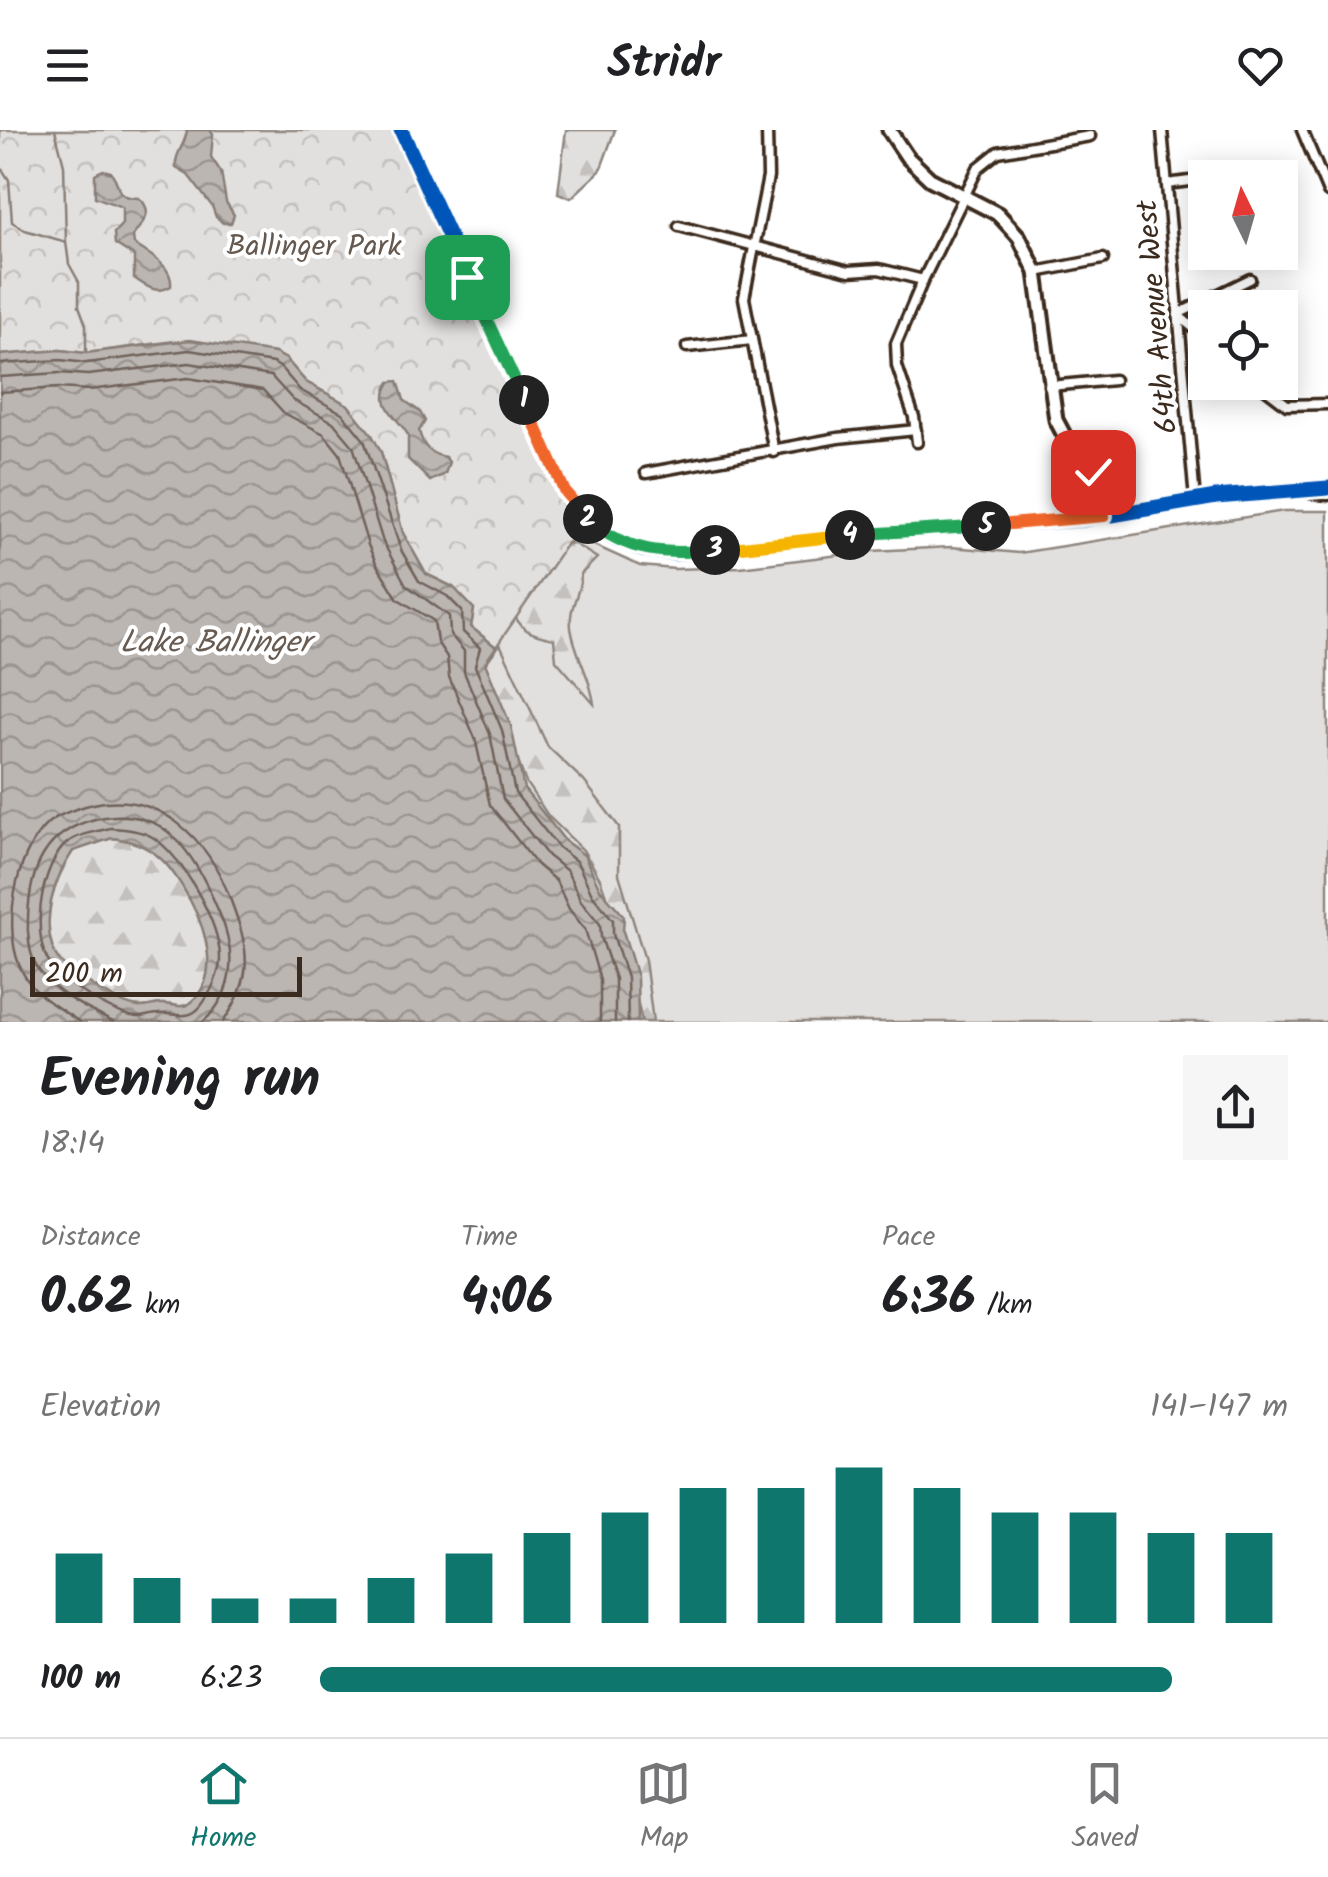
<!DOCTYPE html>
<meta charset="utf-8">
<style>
body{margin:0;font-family:Kalam,sans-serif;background:#f6f6f6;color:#202124;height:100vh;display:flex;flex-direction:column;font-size:38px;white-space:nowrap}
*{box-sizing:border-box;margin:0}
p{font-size:32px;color:#757577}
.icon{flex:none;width:55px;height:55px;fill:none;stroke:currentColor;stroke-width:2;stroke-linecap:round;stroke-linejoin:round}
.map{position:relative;height:892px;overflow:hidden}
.panel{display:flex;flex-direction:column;background:#fff;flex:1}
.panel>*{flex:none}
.needle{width:65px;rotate:355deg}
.tools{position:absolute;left:1188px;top:30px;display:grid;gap:20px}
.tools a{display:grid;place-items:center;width:110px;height:110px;border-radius:0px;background:#fff;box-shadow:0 5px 25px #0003;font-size:50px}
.scale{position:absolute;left:30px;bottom:25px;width:272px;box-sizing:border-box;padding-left:10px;border:5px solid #3b2a1e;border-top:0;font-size:28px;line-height:35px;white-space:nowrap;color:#3b2a1e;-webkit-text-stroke:8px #fff;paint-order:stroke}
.pin{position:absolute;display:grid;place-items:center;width:85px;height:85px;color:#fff;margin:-42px;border-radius:20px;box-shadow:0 5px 15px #0006}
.km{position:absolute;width:50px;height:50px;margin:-25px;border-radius:50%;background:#222;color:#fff;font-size:28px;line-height:50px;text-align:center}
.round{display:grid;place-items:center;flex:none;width:105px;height:105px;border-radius:0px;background:#f6f6f6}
.head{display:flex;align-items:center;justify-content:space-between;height:170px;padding:0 40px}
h1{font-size:55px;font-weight:600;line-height:75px}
.stats{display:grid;grid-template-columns:repeat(3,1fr);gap:15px;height:170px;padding:10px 40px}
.stats div{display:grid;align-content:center}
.stats b{font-size:50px;font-weight:600}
.stats small{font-size:28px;font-weight:400}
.stats p{font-size:28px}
.chart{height:280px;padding:20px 40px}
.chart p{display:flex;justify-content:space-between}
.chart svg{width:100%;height:180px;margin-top:10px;stroke:#0f766e;stroke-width:6}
ul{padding:0 40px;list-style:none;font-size:32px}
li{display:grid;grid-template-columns:160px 120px 1fr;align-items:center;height:75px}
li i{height:25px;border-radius:12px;background:#0f766e}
header{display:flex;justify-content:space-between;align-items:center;height:130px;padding:0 40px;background:#fff;font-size:45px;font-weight:600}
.dock{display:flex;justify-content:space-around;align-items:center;height:140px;border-top:2px solid #e0e0e0;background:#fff;font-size:28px;color:#757577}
.dock a{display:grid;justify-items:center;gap:5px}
.dock .on{color:#0f766e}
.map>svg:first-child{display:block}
.grass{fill:#e2e0de;stroke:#8e857e;stroke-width:2.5}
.forest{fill:url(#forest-firs);stroke:#8e857e;stroke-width:2.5}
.park{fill:url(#park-crowns);stroke:#8e857e;stroke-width:2.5}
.water{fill:url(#water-waves);stroke:#887e77;stroke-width:2.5;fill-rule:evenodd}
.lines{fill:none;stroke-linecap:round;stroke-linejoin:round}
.shore{stroke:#6f625a;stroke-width:2.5}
.stream{stroke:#887e77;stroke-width:2.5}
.street-casing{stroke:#3b2a1e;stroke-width:15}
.secondary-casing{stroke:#3b2a1e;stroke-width:19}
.highway-casing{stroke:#3b2a1e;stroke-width:21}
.street{stroke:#fff;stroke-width:8}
.secondary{stroke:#fff;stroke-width:11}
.highway{stroke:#fff;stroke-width:14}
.cycleway-casing{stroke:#fff;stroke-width:21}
.cycleway{stroke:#0057b8;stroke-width:15}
.split-1-casing{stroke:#fff;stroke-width:20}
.split-2-casing{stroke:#fff;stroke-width:20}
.split-3-casing{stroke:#fff;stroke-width:20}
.split-4-casing{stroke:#fff;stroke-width:20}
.split-5-casing{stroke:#fff;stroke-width:20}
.split-6-casing{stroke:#fff;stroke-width:20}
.split-7-casing{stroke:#fff;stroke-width:20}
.split-1{stroke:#22a559;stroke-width:12}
.split-2{stroke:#f0652b;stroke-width:12}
.split-3{stroke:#22a559;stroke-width:12}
.split-4{stroke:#f5b400;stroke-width:12}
.split-5{stroke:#22a559;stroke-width:12}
.split-6{stroke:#f0652b;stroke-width:12}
.split-7{stroke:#f5b400;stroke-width:12}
.labels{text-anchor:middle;stroke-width:8;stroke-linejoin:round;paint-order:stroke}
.park-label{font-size:30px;fill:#65584e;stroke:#fff}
.street-label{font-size:30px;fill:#3b2a1e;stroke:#fff}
.water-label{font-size:32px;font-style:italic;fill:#685b52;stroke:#fff}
</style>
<header><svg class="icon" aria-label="menu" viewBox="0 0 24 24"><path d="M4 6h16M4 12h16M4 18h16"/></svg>Stridr<svg class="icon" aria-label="heart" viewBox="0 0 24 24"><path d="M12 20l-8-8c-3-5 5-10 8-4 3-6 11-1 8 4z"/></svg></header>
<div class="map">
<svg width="1328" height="892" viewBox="0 0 1328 892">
<defs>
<pattern id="forest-firs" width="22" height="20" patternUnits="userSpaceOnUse" patternTransform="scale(2.5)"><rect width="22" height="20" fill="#e2e0de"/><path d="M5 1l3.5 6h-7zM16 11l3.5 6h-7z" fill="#c3c0be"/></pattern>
<pattern id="park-crowns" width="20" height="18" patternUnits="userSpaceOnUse" patternTransform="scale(2.5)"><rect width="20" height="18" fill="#e2e0de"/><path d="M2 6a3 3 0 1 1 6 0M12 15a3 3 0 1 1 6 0" fill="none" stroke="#c3c0be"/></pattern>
<pattern id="water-waves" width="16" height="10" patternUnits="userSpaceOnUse" patternTransform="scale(2.5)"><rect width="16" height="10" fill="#bcb6b3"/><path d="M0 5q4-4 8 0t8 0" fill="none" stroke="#9a9491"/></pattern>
</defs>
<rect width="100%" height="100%" fill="#fff"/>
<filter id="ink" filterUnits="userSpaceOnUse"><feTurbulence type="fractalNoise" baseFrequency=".01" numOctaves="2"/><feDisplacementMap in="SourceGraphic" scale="20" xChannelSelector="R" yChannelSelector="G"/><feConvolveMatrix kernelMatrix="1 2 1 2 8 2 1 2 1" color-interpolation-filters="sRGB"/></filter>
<g filter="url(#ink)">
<path class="grass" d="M1284 381H1328V892H638L637 847 624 786 600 759 584 725 565 711 523 658 511 596 484 533 568 412 585 411 640 436 675 439 740 437 872 421 951 417 1019 423Z"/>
<g class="forest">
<path d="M566 0H615L600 41 571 68 558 63Z"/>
<path d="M573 413 597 428 581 444C581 464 568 477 571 498 575 525 591 547 594 574L556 530 554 509C536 505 523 503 515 486L560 416Z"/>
<path d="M500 514 548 617 584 651 619 697V744L645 830 653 892H642L627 824 600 749 583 720 549 687 526 653 483 537Z"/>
<path d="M112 708C154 712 172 735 191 772 206 800 221 847 191 872 183 880 172 874 162 874 154 874 146 878 139 877 125 876 108 865 97 858 84 850 62 838 55 824 40 790 54 749 73 721Z"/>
</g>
<path class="park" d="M0 0H392L551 353 566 380 598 410 568 412 496 517 471 497 474 479 453 457 426 444 403 403 381 322 348 275 306 252 286 229 275 223 174 211 86 223 60 220 0 225Z"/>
<g class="water">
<path d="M187 0H210L213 4 211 27 221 42 226 72 234 85 231 93H223L216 87 212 76 188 45 176 38C174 24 186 14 187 0Z"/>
<path d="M103 40 111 42C123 58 113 67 139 68 156 83 141 93 133 106L134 114C149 125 173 135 171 156 157 165 145 156 134 148V126L115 114 114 103 122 94V77L95 67V44Z"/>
<path d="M190 210 275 223 286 229 306 252 348 275 372 305 381 322 403 403 426 444 453 457 474 479 471 497 496 517 485 533 511 596 524 659 565 711 584 725 600 759 624 786 623 801 637 847 638 892H0V225L60 220 86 223ZM112 708C154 712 172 736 191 772 206 800 221 847 191 872 183 880 172 874 162 874 154 874 146 878 139 877 125 876 108 865 97 858 83 850 62 838 55 824 40 790 54 749 73 721Z"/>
<path d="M398 251 404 270 420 282 425 291 419 301C423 316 429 324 445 327L449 332 445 344 430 351 408 329V305C397 286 375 275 390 252Z"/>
</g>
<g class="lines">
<g class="shore">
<path d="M0 234 60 230 87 233 189 220 273 233 280 237 300 260 342 283 364 310 401 420 419 451 447 466 462 481 463 502 480 518 475 536 502 600 515 663 558 717 577 732 592 764 613 790V804L627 848 628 892"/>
<path d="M0 247 59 243 88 245 189 233 271 246 293 270 333 292 353 316 383 412 406 455 449 486 450 504 464 521V542L490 604 503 669 548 726 567 741 581 771 600 794 601 807 615 849V892"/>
<path d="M0 262 59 258 89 260 188 248 263 260 284 283 324 304 340 324 368 415 377 435 398 469 434 491 437 512 447 527 449 547 475 608 490 675 537 735 556 751 569 779 585 799 600 850V892"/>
<path d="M110 698C125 699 142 700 154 708 183 728 219 792 220 827 221 842 210 864 201 876 188 892 175 882 158 884 151 884 143 888 136 887 113 884 57 850 47 829 32 800 41 735 67 713 78 704 96 702 110 698Z"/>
<path d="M80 892C60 879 34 865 23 843 1 803 14 724 48 693 59 684 75 679 89 675 159 658 209 709 231 771 249 819 255 847 223 892"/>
<path d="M113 892C87 879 55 864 38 839 29 826 27 802 28 787 30 738 45 702 95 689 115 684 137 685 156 694 188 711 208 755 221 787 236 824 235 863 203 892"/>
</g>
<g class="stream">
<path d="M55 0 64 35 66 112 69 134 79 152V176L86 195V223"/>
<path d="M0 36 9 50 12 92 25 100 66 112"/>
</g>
<g class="street-casing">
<g id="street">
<path d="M767 0 768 47 744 168 774 322"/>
<path d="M1162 0 1195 370"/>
<path d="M1302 0 1328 62"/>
<path d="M1167 54 1205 49"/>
<path d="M679 96 849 141 879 139 923 150"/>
<path d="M1036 142 1103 129"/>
<path d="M1178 184 1250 149"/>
<path d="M1178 185 1205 208"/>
<path d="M687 217 752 210"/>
<path d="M1257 252 1287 275 1328 274"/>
<path d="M1049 256 1114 250"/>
<path d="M917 312 914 287 897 236 896 214 923 150 978 38 998 22 1090 6"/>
<path d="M646 343 838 308 916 300"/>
</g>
</g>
<g class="secondary-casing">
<g id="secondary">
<path d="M401 0 565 362 591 392 616 410 642 420 675 424 859 404 1083 390 1216 367 1318 359"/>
<path d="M889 0 907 27 930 49 998 84 1019 107 1036 142 1056 290 1071 318 1100 351 1104 386"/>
</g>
</g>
<g class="highway-casing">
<path id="highway" d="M1310 360 1328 362"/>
</g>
<use href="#street" class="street"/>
<use href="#secondary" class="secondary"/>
<use href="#highway" class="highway"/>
<g class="cycleway-casing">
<path id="cycleway" d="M401 0 565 362 591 392 616 410 642 420 675 424 859 404 1083 390 1216 367 1328 358"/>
</g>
<use href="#cycleway" class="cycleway"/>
</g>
</g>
<g class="lines" filter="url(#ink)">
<g class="split-1-casing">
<path id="split-1" d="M467 147 524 270"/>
</g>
<g class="split-2-casing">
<path id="split-2" d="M524 270 565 362 588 389"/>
</g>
<g class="split-3-casing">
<path id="split-3" d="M588 389C626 423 666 425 715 420"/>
</g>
<g class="split-4-casing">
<path id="split-4" d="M715 420 850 405"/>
</g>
<g class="split-5-casing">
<path id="split-5" d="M850 405 986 396"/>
</g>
<g class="split-6-casing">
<path id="split-6" d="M986 396 1104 386 1103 369"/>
</g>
<g class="split-7-casing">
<path id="split-7" d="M1093 342 1100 351 1103 369"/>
</g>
<use href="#split-1" class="split-1"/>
<use href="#split-2" class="split-2"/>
<use href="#split-3" class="split-3"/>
<use href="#split-4" class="split-4"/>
<use href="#split-5" class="split-5"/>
<use href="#split-6" class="split-6"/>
<use href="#split-7" class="split-7"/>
</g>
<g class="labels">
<g class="park-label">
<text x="314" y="125">Ballinger Park</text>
</g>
<g class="street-label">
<text transform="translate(1156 187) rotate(-95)" y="10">64th Avenue West</text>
</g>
<g class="water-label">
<text x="215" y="522">Lake Ballinger</text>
</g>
</g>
</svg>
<div class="tools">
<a><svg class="needle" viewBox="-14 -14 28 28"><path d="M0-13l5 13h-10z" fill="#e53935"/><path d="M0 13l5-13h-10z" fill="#757577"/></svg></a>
<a><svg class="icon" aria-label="locate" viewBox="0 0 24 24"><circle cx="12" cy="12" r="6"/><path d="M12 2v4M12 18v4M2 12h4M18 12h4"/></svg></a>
</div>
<div class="scale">200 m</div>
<div class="pin" style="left:467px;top:147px;background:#1e9e55"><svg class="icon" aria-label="arrive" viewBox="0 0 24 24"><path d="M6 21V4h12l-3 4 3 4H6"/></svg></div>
<div class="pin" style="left:1093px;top:342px;background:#d93025"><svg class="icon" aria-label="check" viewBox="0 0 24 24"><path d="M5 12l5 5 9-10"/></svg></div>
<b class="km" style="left:524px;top:270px">1</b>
<b class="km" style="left:588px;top:389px">2</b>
<b class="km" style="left:715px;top:420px">3</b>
<b class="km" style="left:850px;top:405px">4</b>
<b class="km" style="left:986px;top:396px">5</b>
</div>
<section class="panel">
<div class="head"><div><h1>Evening run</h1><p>18:14</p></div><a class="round"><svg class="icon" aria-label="share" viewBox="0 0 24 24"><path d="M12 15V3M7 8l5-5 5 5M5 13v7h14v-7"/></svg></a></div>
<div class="stats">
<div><p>Distance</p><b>0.62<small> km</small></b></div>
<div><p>Time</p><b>4:06</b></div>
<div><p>Pace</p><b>6:36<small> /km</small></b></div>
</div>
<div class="chart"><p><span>Elevation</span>141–147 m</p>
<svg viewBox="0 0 160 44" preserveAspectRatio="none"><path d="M5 44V27M15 44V33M25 44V38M35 44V38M45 44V33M55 44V27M65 44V22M75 44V17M85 44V11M95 44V11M105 44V6M115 44V11M125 44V17M135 44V17M145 44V22M155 44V22"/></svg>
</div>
<ul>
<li><b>100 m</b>6:23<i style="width:88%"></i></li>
</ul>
</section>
<nav class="dock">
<a class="on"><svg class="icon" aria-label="home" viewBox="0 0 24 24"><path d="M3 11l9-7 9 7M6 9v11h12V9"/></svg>Home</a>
<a><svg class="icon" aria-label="map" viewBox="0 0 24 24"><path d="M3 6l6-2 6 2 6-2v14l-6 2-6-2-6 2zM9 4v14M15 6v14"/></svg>Map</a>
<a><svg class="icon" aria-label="saved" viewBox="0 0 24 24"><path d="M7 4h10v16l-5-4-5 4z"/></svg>Saved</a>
</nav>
